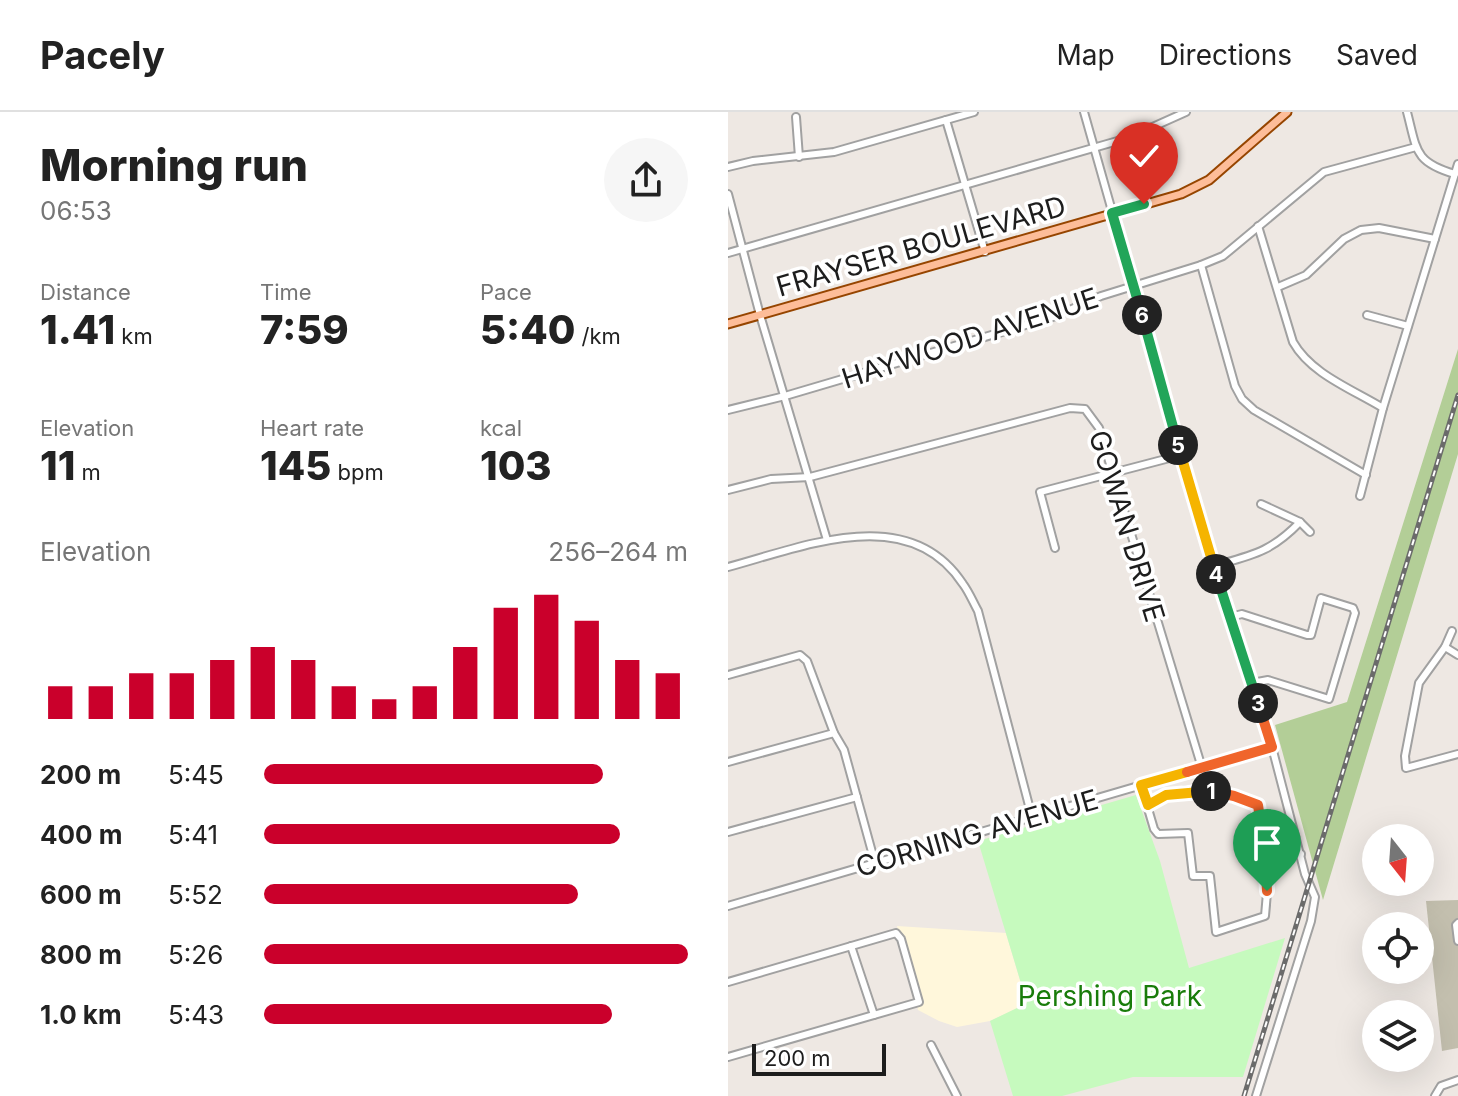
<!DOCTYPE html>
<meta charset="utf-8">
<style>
body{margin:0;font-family:Inter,sans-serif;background:#f6f6f6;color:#222;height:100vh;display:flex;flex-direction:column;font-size:30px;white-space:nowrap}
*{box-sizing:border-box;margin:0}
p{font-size:26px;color:#767676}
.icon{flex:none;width:44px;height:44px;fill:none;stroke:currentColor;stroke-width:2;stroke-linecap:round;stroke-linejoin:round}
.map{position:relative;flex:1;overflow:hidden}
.side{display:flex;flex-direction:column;background:#fff;width:728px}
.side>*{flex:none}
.needle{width:52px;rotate:163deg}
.fabs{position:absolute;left:634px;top:712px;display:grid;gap:16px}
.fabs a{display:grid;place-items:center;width:72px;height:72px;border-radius:50%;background:#fff;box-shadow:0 8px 32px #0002;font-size:40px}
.scale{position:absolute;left:24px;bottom:20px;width:134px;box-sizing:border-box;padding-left:8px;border:4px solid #1d1d1d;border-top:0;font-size:22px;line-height:28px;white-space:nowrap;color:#1d1d1d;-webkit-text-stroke:6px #fff;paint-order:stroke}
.pin{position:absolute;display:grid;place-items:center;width:68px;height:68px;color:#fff;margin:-82px -34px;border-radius:50% 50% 50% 0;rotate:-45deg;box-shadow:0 0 8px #0007}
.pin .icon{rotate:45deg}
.km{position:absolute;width:40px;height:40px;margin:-20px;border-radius:50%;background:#222;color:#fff;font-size:22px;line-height:40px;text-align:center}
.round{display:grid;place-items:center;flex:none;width:84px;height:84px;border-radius:42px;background:#f6f6f6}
.summary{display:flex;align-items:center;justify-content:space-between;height:136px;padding:0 40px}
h1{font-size:44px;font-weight:800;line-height:60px}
.metrics{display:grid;grid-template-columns:repeat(3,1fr);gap:12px;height:136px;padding:8px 40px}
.metrics div{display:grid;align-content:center}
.metrics b{font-size:40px;font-weight:800}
.metrics small{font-size:22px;font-weight:400}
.metrics p{font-size:22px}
.chart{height:224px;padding:16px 40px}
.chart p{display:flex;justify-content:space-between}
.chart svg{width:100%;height:144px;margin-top:8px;stroke:#ca002b;stroke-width:6}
ul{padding:0 40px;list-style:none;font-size:26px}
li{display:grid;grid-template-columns:128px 96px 1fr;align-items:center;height:60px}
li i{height:20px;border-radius:10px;background:#ca002b}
header{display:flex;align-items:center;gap:48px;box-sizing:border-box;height:112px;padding:0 40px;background:#fff;border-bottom:2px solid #e0e0e0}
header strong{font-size:38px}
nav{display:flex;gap:44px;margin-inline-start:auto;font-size:28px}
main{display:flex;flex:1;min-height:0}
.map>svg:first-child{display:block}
.education{fill:#fff7db}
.construction{fill:#c3bfae}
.forest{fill:#b3ce97}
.park{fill:#c6fabe}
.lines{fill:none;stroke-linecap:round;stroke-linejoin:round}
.minor-casing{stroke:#a1a1a1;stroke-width:10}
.major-casing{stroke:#964500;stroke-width:11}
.minor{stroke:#fff;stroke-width:6}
.major{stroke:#fdbd99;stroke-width:7}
.rail-casing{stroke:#6b6b6b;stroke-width:5}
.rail{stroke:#fff;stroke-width:2;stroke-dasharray:6;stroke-linecap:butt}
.split-1-casing{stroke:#fff;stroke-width:16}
.split-2-casing{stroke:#fff;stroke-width:16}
.split-3-casing{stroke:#fff;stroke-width:16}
.split-4-casing{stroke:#fff;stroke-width:16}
.split-5-casing{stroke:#fff;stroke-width:16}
.split-6-casing{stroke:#fff;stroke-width:16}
.split-7-casing{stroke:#fff;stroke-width:16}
.split-1{stroke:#f0652b;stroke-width:10}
.split-2{stroke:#f5b400;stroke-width:10}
.split-3{stroke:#f0652b;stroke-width:10}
.split-4{stroke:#22a559;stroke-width:10}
.split-5{stroke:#f5b400;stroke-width:10}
.split-6{stroke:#22a559;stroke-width:10}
.split-7{stroke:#22a559;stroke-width:10}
.labels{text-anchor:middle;stroke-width:7;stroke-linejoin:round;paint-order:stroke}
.street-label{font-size:28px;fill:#1d1d1d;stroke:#fff}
.park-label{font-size:28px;fill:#197c0a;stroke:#fff}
</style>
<header>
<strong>Pacely</strong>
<nav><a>Map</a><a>Directions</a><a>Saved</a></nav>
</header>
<main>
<section class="side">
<div class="summary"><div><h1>Morning run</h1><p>06:53</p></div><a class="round"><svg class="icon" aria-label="share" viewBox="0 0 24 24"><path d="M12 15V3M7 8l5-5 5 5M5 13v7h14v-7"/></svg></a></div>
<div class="metrics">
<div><p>Distance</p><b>1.41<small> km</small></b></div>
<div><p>Time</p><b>7:59</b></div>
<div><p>Pace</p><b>5:40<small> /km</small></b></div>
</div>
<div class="metrics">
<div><p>Elevation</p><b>11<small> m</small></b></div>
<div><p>Heart rate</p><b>145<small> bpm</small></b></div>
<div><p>kcal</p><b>103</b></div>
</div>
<div class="chart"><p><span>Elevation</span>256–264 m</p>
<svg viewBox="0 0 160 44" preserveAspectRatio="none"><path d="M5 44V34M15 44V34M25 44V30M35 44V30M45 44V26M55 44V22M65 44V26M75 44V34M85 44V38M95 44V34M105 44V22M115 44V10M125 44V6M135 44V14M145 44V26M155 44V30"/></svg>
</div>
<ul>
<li><b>200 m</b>5:45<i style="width:80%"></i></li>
<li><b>400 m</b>5:41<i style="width:84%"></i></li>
<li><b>600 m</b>5:52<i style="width:74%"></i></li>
<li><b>800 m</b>5:26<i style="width:100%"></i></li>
<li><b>1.0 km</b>5:43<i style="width:82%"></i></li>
</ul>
</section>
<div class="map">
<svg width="730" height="984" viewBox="0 0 730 984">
<rect width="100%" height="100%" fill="#eee8e3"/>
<path class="education" d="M169 814 278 821 299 892 262 909 229 915 211 909 190 898Z"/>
<path class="construction" d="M730 788V936L714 939 698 789Z"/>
<path class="forest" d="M730 237V342L595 788 547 613 619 590Z"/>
<path class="park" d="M408 683 432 749 461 856 557 826 515 965H405L334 984H285L262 909 299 891 250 729Z"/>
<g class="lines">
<g class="minor-casing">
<g id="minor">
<path d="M356 0 453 343 544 635 577 762 587 785 583 809 528 984"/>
<path d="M679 0C689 38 686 50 727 62"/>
<path d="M68 5 71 45"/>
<path d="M218 8 257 140"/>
<path d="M0 55 25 49 106 40 246 0"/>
<path d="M0 82 32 203 99 428"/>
<path d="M530 114 565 230C583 262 624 277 655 296"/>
<path d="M0 141 400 26 458 0"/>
<path d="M473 153 507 274 514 287 526 298 638 363"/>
<path d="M550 175 578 163 616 127 633 118 651 116 707 127"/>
<path d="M639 203 680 214"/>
<path d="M0 298 57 284 328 204 373 184 473 153 495 144 596 60 688 35"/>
<path d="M0 378 43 367 82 365 342 296 357 297 371 316 474 656"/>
<path d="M632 384 655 296 730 52"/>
<path d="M533 392 572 410 582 420"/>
<path d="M327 436 312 380 453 343"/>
<path d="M486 454C525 443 543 440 572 410"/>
<path d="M0 455C75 435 181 389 235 472 241 480 245 490 250 499L304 705"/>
<path d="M502 505 514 502 579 523H583L593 486 625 496 627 501 601 587 540 568 524 571"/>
<path d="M724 519 717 535 691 571 677 644 678 656 730 642"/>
<path d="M717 535 730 543"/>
<path d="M0 563 72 543 79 549 106 621 116 638 147 751"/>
<path d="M0 650 106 621"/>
<path d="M413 673 426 717 430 722 460 721 465 764H482L488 820 537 804C541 768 540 728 530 693 501 682 466 671 436 684 430 687 426 691 420 693"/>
<path d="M0 720 129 685"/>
<path d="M537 742H573"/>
<path d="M0 794 544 635"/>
<path d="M730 811 728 813 730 829"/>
<path d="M123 834 146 903"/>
<path d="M0 870 168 821 173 827 191 890 0 945"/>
<path d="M203 933 229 984"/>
<path d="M707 984 713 974 730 968"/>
</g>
</g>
<g class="major-casing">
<path id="major" d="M0 212 453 82 481 68 559 0"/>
</g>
<use href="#minor" class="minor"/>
<use href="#major" class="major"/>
<g class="rail-casing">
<path id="rail" d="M516 984 730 283"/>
</g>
<use href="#rail" class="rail"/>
</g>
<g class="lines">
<g class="split-1-casing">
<path id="split-1" d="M483 679 506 684 530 693 537 742 539 779"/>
</g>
<g class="split-2-casing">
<path id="split-2" d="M459 660 413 673 420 693 438 683 483 679"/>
</g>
<g class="split-3-casing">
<path id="split-3" d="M459 660 544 635 530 591"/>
</g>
<g class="split-4-casing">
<path id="split-4" d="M488 462 530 591"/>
</g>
<g class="split-5-casing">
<path id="split-5" d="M450 333 488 462"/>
</g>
<g class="split-6-casing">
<path id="split-6" d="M414 203 450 333"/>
</g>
<g class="split-7-casing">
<path id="split-7" d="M414 203 384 101 416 92"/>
</g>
<use href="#split-1" class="split-1"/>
<use href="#split-2" class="split-2"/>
<use href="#split-3" class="split-3"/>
<use href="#split-4" class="split-4"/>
<use href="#split-5" class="split-5"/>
<use href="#split-6" class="split-6"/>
<use href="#split-7" class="split-7"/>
</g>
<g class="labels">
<g class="street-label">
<text transform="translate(193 134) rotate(-16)" y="10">FRAYSER BOULEVARD</text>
<text transform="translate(242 226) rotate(-18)" y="10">HAYWOOD AVENUE</text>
<text transform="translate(399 414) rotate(73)" y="10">GOWAN DRIVE</text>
<text transform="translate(249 721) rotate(-16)" y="10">CORNING AVENUE</text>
</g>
<g class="park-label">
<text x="382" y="894">Pershing Park</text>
</g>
</g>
</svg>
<div class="fabs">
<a><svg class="needle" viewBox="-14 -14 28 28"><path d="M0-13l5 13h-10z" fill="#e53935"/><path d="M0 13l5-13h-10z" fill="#767676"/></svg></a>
<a><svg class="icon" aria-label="locate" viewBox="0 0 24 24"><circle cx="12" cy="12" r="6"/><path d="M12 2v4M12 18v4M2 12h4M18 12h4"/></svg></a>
<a><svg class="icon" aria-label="layers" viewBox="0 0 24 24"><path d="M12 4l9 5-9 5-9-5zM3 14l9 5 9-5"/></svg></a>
</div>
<div class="scale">200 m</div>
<div class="pin" style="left:539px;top:779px;background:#1e9e55"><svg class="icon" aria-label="arrive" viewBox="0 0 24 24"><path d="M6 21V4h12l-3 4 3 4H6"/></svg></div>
<div class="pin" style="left:416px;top:92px;background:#d93025"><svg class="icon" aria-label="check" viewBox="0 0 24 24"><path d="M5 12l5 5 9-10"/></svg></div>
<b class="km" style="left:483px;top:679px">1</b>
<b class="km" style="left:530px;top:591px">3</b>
<b class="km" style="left:488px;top:462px">4</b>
<b class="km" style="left:450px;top:333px">5</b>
<b class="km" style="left:414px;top:203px">6</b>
</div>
</main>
